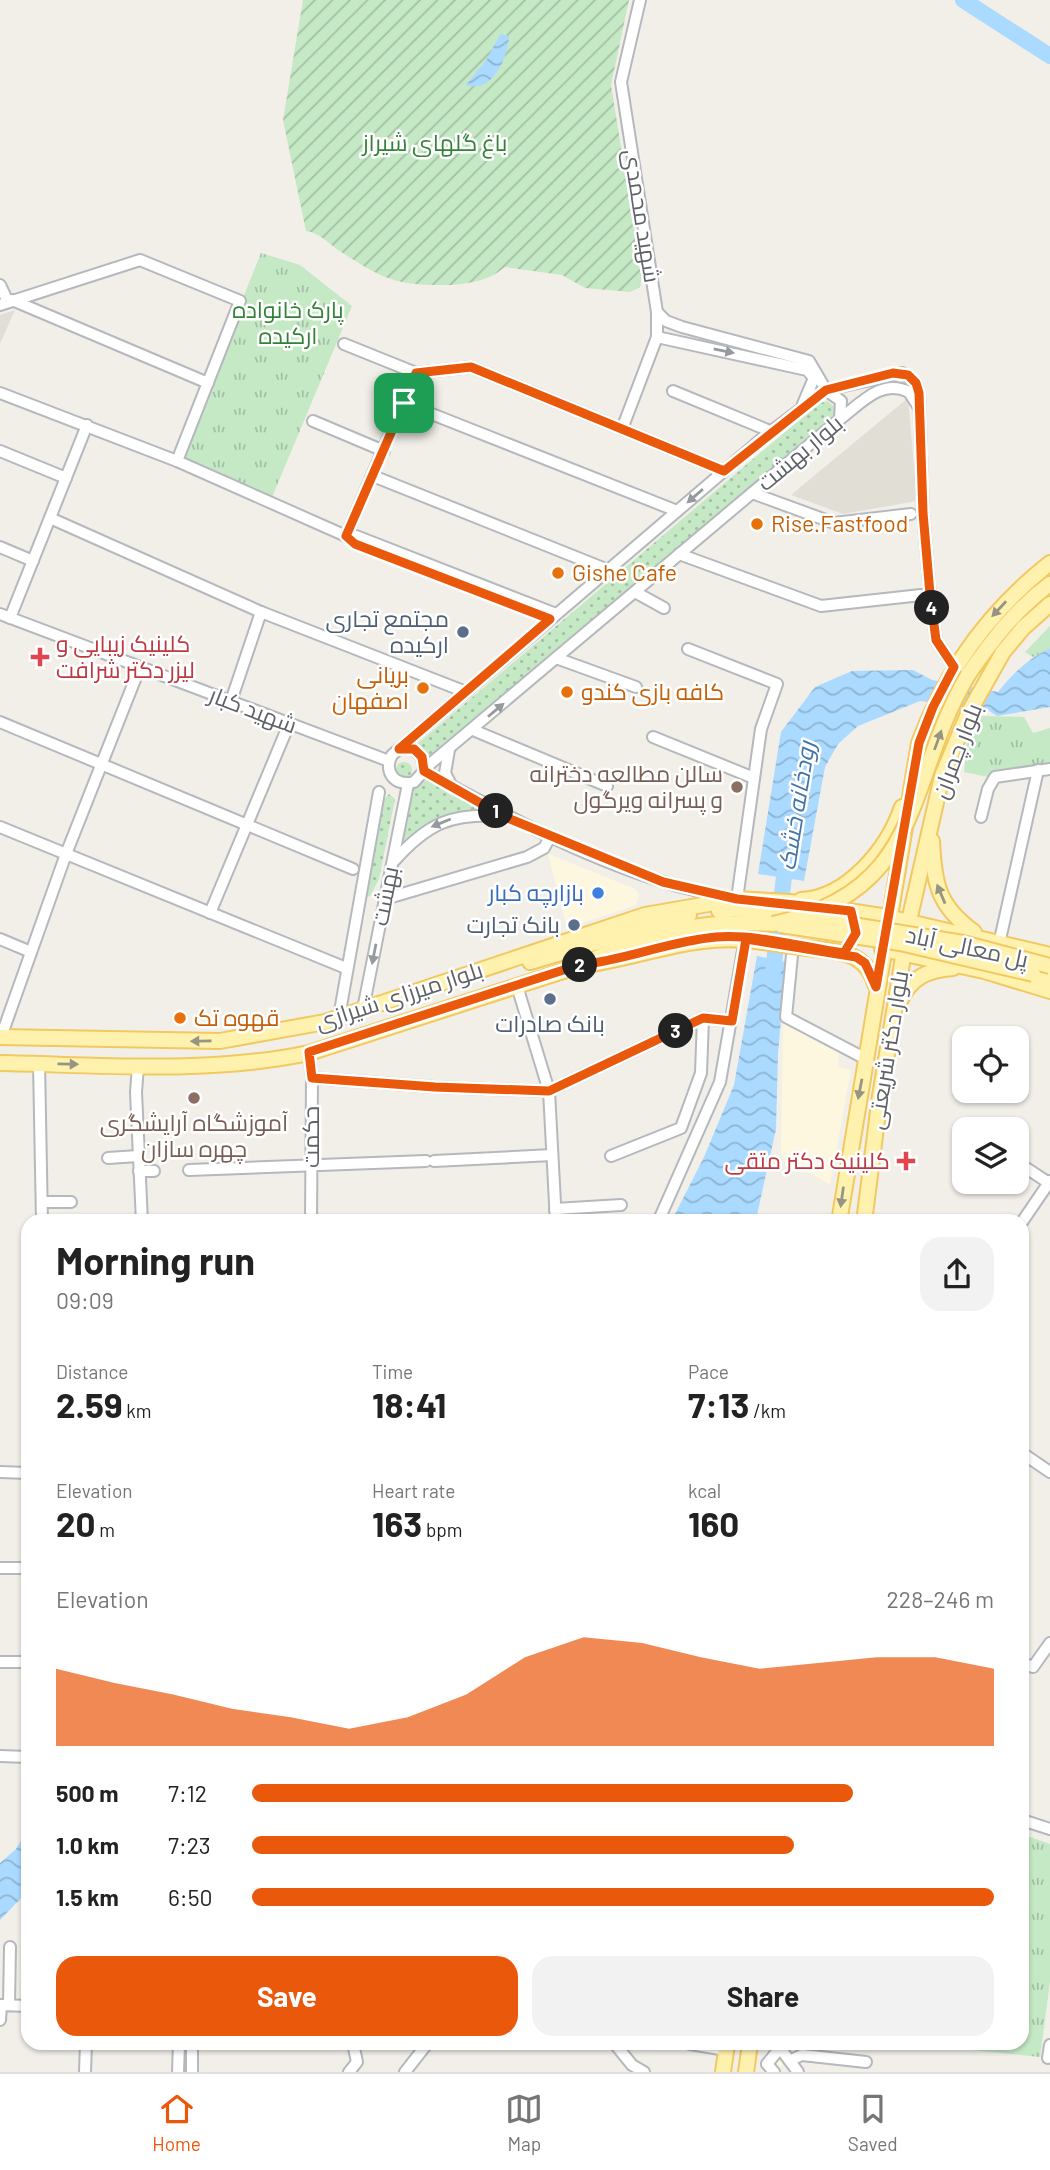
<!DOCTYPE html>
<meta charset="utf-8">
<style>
body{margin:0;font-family:Barlow,Cairo,sans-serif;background:#f2f2f2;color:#222;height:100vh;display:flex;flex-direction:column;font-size:26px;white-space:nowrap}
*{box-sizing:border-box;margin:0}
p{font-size:23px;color:#767676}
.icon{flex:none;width:38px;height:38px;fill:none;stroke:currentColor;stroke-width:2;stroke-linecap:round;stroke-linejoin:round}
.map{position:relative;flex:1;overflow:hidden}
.side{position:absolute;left:21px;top:1214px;width:1008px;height:836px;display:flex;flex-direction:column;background:#fff;border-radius:21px;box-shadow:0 2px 5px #0004}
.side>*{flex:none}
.tools{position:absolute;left:952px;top:1026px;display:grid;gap:14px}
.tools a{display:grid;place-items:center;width:77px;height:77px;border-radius:14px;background:#fff;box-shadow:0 2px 5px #0004;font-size:35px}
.pin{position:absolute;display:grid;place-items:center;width:60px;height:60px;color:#fff;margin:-30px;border-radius:14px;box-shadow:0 4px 10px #0006}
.km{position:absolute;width:35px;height:35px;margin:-18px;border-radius:50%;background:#222;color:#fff;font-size:19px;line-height:35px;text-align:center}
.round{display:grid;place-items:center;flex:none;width:74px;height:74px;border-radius:21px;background:#f2f2f2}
.headline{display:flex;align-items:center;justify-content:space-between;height:119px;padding:0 35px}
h1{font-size:38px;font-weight:700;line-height:52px}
.stats{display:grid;grid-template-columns:repeat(3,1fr);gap:10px;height:119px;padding:7px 35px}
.stats div{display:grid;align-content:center}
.stats b{font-size:35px;font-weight:700}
.stats small{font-size:19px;font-weight:400}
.stats p{font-size:19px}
.chart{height:196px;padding:14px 35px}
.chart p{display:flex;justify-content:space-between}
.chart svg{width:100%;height:126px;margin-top:7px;fill:#ea580c;opacity:.7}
.cta{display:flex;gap:14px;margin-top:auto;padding:14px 35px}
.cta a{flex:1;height:80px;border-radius:21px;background:#ea580c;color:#fff;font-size:28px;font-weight:700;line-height:80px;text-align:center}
.cta a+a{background:#f2f2f2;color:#222}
ul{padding:0 35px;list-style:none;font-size:23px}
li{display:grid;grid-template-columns:112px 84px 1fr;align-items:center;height:52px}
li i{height:18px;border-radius:9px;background:#ea580c}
.tabs{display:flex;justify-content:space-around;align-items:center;height:98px;border-top:2px solid #e0e0e0;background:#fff;font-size:19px;color:#767676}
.tabs a{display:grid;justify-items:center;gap:4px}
.tabs .selected{color:#ea580c}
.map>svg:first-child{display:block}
.commercial{fill:#fef7e0}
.education{fill:#e1ded6}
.grass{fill:url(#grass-dots)}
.park{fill:url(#park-tufts)}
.garden{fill:url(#garden-furrows)}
.water{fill:url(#water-waves)}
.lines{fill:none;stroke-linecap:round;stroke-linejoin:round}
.river{stroke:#aadaff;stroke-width:16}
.minor-casing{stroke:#b5b8bc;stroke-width:14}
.major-casing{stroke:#f2c960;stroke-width:18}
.minor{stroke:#fff;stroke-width:10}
.major{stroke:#fff2af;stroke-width:14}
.major-bridge-casing{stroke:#f2c960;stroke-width:18;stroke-linecap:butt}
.major-bridge{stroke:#fff2af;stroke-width:14}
.oneway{fill:#979a9d}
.oneway2{fill:#979581}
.route-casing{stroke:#fff;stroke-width:14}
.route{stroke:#ea580c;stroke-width:9}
.food-dot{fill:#e8710a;stroke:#fff;stroke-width:2.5}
.service-dot{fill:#5c6f8a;stroke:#fff;stroke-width:2.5}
.health-dot{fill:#e0444e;stroke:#fff;stroke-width:2.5}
.education-dot{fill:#8d6e63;stroke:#fff;stroke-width:2.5}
.shop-dot{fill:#3f7fe0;stroke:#fff;stroke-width:2.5}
.labels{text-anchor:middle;stroke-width:5;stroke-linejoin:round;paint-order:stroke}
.park-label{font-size:23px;fill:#348238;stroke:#fff}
.street-label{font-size:23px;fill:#5f6368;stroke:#fff}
.food-label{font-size:23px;fill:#c56008;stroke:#fff;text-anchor:start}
.service-label{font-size:23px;fill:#4e5e75;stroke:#fff;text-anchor:end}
.health-label{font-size:23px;fill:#be3a42;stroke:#fff;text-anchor:start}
.education-label{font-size:23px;fill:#785e54;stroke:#fff;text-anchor:end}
.shop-label{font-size:23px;fill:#366cbe;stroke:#fff;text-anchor:end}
.water-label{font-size:24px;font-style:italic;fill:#4174aa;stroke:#fff}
</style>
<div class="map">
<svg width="1050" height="2072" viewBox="0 0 1050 2072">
<defs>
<pattern id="grass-dots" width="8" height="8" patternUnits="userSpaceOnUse" patternTransform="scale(1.75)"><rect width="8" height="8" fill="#c5e8c5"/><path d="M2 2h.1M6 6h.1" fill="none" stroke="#a3c0a4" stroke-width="1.8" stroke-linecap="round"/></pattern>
<pattern id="park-tufts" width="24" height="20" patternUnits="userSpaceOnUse" patternTransform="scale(1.75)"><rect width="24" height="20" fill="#c5e8c5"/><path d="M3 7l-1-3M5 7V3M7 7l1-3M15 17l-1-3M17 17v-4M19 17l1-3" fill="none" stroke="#a3c0a4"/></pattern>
<pattern id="garden-furrows" width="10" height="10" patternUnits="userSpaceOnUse" patternTransform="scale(1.75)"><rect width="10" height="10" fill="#c5e8c5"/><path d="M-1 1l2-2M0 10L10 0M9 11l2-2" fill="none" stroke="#a3c0a4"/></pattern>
<pattern id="water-waves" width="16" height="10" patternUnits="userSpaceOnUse" patternTransform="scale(1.75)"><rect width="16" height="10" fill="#aadaff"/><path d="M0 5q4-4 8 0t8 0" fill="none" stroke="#8eb4d2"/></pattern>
</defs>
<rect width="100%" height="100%" fill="#f1efe8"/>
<g class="commercial">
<path d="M548 854 635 889 639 894 636 905 567 928Z"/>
<path d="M783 1021 839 1053 838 1067 851 1070 830 1185 781 1155Z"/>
<path d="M767 2044H809L807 2053 789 2051 778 2072H763Z"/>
</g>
<g class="education">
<path d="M15 310 0 344V315Z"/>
<path d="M908 398 917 501 843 514 791 495Z"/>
</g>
<g class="grass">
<path d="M827 401 836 408 835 417 429 761 425 751 416 745 818 404Z"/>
<circle cx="404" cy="770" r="8"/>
<path d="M427 780 451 795 487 810C452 809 424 821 399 845L408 793Z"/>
<path d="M389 794 395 799 379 879 370 896 365 898 383 801Z"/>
</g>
<g class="park">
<path d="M261 253 300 265 352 306 270 502 177 461Z"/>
<path d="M1050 626V648L1033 657 1025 652Z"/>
<path d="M980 716 1024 717 1033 733 1050 728V765L995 770 988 777 964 772 967 741Z"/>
<path d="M1022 1834 1050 1844V1982L1040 2057 942 2047 943 2044H1022Z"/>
</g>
<path class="garden" d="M303 0H629L611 85 642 277 640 287 630 292 585 288 562 275 505 267C490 280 470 284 450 285 395 286 383 279 338 250 329 243 317 232 306 231L283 120Z"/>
<g class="water">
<path d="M500 34 509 36C508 58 492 94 466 85L487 59Z"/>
<path d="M1050 648V707L997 716 988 710 920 701 858 726 838 744 825 767 804 881 758 874 781 732 815 687 852 671 913 670 932 680 998 692C1013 673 1028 659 1050 648Z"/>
<path d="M757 956 786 962 778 1054 776 1129 757 1215 753 1221 671 1222 704 1157 734 1085Z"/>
<path d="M28 1829V1891L0 1920V1863L16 1849Z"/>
</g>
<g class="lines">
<g class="river">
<path d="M963 0 1050 56"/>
<path d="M772 980 786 859"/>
</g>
<g class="minor-casing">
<g id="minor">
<path d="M0 285 8 302"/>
<path d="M12 300 208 383"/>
<path d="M0 305 140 260 240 301 177 461"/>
<path d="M657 312 666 321 682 327 809 361 826 390 841 401 840 419"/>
<path d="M657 337 807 370 814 378 803 404"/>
<path d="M344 344 416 373 471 367 724 471"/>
<path d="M673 391 770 431"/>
<path d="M0 393 177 461 346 536H356L556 614"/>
<path d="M404 403 677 511"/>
<path d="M313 421 384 451"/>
<path d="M622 429 657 337V312L621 82 640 0"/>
<path d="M0 451 66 478"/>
<path d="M373 476 608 570"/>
<path d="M752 493 834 523 911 514"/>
<path d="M50 518 261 612 466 692"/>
<path d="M346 536 416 373"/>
<path d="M0 547 33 561"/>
<path d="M679 554 821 606 921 595"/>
<path d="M635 592 664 608"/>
<path d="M0 614 389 761"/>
<path d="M10 618 87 425"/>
<path d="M556 658 636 687"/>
<path d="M231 701 261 612"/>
<path d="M0 722 353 869"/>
<path d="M473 730 607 786"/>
<path d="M653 737 754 778"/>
<path d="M399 749H414L422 757 424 771 414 782C395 787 383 772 392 755L765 436 826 390 902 373 916 383 919 393 923 513 930 594 936 640 954 667"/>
<path d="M449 750 445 773 451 785"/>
<path d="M424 769 840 419C861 403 882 378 909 392L918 406"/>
<path d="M424 771C501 813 580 856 664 882 687 890 713 894 737 899L761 729 777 684 688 649"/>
<path d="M981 817 988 789 995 777 1050 769"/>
<path d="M0 827 346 968"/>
<path d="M394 861C428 823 451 813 502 816"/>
<path d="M385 899 527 857 544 848 550 837"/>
<path d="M210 913 289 724"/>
<path d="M0 939 31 952"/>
<path d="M999 944 1038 770"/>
<path d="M793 945 786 1017 866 1059"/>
<path d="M517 986 549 1091 556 1222"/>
<path d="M363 1009 408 784"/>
<path d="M339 1017 379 792"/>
<path d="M703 1018 732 1021"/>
<path d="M1 1037 66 854 140 667"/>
<path d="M309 1053 312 1078 311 1222"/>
<path d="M39 1063 42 1222"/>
<path d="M138 1066 136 1092 142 1222"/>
<path d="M312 1078 435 1087 549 1091 703 1018"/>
<path d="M611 1156 681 1128 701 1073 703 1018"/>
<path d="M108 1158 138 1156"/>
<path d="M434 1161 552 1155"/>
<path d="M1017 1162 1049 1183"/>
<path d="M189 1170 426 1161"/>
<path d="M139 1171H154"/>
<path d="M42 1202H71"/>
<path d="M555 1209 621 1205"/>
<path d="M658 1222 720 1082 745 939"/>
<path d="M1022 1222 1050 1181"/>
<path d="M1022 1453 1050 1472"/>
<path d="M0 1472 28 1473"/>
<path d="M0 1568H28"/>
<path d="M0 1662H28"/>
<path d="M1022 1663 1033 1667 1050 1643"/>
<path d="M0 1756 28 1757"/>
<path d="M1022 1820 1050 1829"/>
<path d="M9 2005 10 1947"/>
<path d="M0 2020 1 2005 28 2006"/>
<path d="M615 2044 632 2065 644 2072"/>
<path d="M690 2044 726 2050"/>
<path d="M777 2044 798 2072"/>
<path d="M1048 2058 1050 2045"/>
<path d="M791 2060 802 2055 866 2062"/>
<path d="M85 2072 86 2044"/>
<path d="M178 2072 179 2044"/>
<path d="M192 2072V2044"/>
<path d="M349 2072 357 2062 354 2048 357 2044"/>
<path d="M405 2072 427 2044"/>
<path d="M774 2072 767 2064 780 2048"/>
</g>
</g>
<g class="major-casing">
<g id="major">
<path d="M968 675C992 640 1016 609 1050 584"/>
<path d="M932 841C934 884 938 906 974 932"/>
<path d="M801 900C848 898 888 848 902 807"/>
<path d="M719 911 736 909 787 914"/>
<path d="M800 947C834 952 865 948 876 986"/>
<path d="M882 949 984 971 1050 991"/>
<path d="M596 958C662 931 701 919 773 924"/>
<path d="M530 962 689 915"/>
<path d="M1033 974 1050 979"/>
<path d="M900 1001C911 977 928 970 953 968"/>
<path d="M0 1037 220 1041 325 1022 645 915 737 899 790 902 888 917 1050 955"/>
<path d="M0 1063C103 1065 208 1074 309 1053L579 966C647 957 693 931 764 942"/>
<path d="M839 1222 919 743C946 670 989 611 1050 563"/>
<path d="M864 1222 880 1096 909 921 942 776 968 714 1003 652 1023 628 1050 604"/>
<path d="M723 2072 727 2044"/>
<path d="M746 2072 750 2044"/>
</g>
</g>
<use href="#minor" class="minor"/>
<use href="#major" class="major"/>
<g class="major-bridge-casing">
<g id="major-bridge">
<path d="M804 917 963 943 1050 966"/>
<path d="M773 924C927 891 904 783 968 675"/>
<path d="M781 925 900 943 1033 974"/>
<path d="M764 942 800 947"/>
</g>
</g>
<use href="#major-bridge" class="major-bridge"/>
</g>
<defs><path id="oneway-solid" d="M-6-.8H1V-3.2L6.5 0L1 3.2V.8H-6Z" transform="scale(1.75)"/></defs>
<g class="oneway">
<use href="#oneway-solid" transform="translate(724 351) rotate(12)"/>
<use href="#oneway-solid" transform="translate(695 496) rotate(139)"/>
<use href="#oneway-solid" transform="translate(496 710) rotate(-40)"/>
<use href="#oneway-solid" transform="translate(441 823) rotate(158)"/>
<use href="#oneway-solid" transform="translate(374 954) rotate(101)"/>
</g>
<g class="oneway2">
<use href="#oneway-solid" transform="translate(999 609) rotate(133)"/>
<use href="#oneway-solid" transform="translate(938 740) rotate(-70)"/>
<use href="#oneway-solid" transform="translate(941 894) rotate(-113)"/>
<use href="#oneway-solid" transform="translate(201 1041) rotate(179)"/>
<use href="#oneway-solid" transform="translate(68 1064) rotate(1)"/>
<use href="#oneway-solid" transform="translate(860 1089) rotate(101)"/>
<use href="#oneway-solid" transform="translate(842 1197) rotate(98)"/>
</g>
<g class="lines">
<g class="route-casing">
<path id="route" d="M404 403 346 536 355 544 550 619 399 749H414L422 757 424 771 505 817 663 882 737 899 851 911 856 933 844 953C803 947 757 934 716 937 670 941 626 960 579 965L309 1052 312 1078 435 1087 549 1091 703 1018 732 1021 746 939 856 957 865 963 876 987 919 743 933 707 954 667 936 640 930 594 923 513 919 393 916 383 908 375 893 373 826 390 724 471 471 367 416 373 404 403"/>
</g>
<use href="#route" class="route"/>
</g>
<g class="food-dot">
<circle cx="757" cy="524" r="7"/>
<circle cx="558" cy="573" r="7"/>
<circle cx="423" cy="688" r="7"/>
<circle cx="567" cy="692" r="7"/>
<circle cx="180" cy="1018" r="7"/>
</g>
<g class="service-dot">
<circle cx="463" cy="632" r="7"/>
<circle cx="574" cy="925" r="7"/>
<circle cx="550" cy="999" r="7"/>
</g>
<g class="health-dot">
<path d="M36.5 646.5h7v7h7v7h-7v7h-7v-7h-7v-7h7z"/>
<path d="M902.5 1150.5h7v7h7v7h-7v7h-7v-7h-7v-7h7z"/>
</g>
<g class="education-dot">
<circle cx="737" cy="787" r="7"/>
<circle cx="194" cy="1098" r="7"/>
</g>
<circle class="shop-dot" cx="598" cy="893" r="7"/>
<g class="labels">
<g class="park-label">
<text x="435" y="151">باغ گلهای شیراز</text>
<text x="288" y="318">پارک خانواده<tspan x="288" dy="26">ارکیده</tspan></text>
</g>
<g class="street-label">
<text transform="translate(642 216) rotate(81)" y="8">شهید محمدی</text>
<text transform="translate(800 453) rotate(-40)" y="8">بلوار بهشت</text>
<text transform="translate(253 710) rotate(21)" y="8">شهید کبار</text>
<text transform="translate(957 751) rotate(-69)" y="8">بلوار چمران</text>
<text transform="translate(385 896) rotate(-79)" y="8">بهشت</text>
<text transform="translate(967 947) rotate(12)" y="8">پل معالی آباد</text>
<text transform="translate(399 996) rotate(-18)" y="8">بلوار میرزای شیرازی</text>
<text transform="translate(888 1050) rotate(-81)" y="8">بلوار دکتر شریعتی</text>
<text transform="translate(311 1137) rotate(-90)" y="8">حکمت</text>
</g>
<g class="food-label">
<text x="771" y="532">Rise.Fastfood</text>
<text x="572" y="581">Gishe Cafe</text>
<text x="409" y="683" text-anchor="end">بریانی<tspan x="409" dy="26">اصفهان</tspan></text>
<text x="581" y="700">کافه بازی کندو</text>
<text x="194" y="1026">قهوه تک</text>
</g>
<g class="service-label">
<text x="449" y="627">مجتمع تجاری<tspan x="449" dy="26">ارکیده</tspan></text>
<text x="560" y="933">بانک تجارت</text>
<text x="550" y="1032" text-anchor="middle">بانک صادرات</text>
</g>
<g class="health-label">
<text x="56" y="652">کلینیک زیبایی و<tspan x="56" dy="26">لیزر دکتر شرافت</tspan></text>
<text x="890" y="1169" text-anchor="end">کلینیک دکتر متقی</text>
</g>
<g class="education-label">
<text x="723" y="782">سالن مطالعه دخترانه<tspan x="723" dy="26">و پسرانه ویرگول</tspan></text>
<text x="194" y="1131" text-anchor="middle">آموزشگاه آرایشگری<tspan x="194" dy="26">چهره سازان</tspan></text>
</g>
<g class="shop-label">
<text x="584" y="901">بازارچه کبار</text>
</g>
<g class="water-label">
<text transform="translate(797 806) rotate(-81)" y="8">رودخانه خشک</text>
</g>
</g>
</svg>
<div class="tools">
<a><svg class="icon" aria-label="locate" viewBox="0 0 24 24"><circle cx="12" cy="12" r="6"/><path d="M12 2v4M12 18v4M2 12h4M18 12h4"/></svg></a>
<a><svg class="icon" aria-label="layers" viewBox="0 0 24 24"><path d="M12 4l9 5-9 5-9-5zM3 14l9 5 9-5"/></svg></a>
</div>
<div class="pin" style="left:404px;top:403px;background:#1e9e55"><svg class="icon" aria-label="arrive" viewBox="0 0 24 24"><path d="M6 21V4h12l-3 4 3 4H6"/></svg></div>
<b class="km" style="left:496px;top:811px">1</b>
<b class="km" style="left:580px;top:965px">2</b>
<b class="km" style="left:676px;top:1031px">3</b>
<b class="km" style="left:932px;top:608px">4</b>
<section class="side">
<div class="headline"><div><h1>Morning run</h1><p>09:09</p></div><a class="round"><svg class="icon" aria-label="share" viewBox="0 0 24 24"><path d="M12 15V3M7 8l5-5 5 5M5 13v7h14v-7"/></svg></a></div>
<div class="stats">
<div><p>Distance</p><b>2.59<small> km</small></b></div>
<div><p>Time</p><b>18:41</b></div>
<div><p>Pace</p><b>7:13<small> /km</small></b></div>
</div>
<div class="stats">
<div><p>Elevation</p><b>20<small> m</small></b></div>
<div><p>Heart rate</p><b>163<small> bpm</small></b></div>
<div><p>kcal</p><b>160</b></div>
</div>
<div class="chart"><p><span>Elevation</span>228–246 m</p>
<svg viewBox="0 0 160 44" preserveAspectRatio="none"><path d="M0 44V17L10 22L20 26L30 31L40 34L50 38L60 34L70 26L80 13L90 6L100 8L110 13L120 17L130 15L140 13L150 13L160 17V44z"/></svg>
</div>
<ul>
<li><b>500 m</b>7:12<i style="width:81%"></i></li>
<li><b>1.0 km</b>7:23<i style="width:73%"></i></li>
<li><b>1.5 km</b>6:50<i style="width:100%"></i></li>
</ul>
<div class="cta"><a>Save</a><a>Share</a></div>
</section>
</div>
<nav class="tabs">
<a class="selected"><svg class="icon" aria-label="home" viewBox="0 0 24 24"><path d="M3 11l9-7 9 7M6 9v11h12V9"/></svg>Home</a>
<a><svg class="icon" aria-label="map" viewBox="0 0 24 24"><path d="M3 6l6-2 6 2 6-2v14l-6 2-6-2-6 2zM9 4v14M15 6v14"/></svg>Map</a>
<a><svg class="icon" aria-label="saved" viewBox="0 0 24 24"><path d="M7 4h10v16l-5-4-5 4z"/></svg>Saved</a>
</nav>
